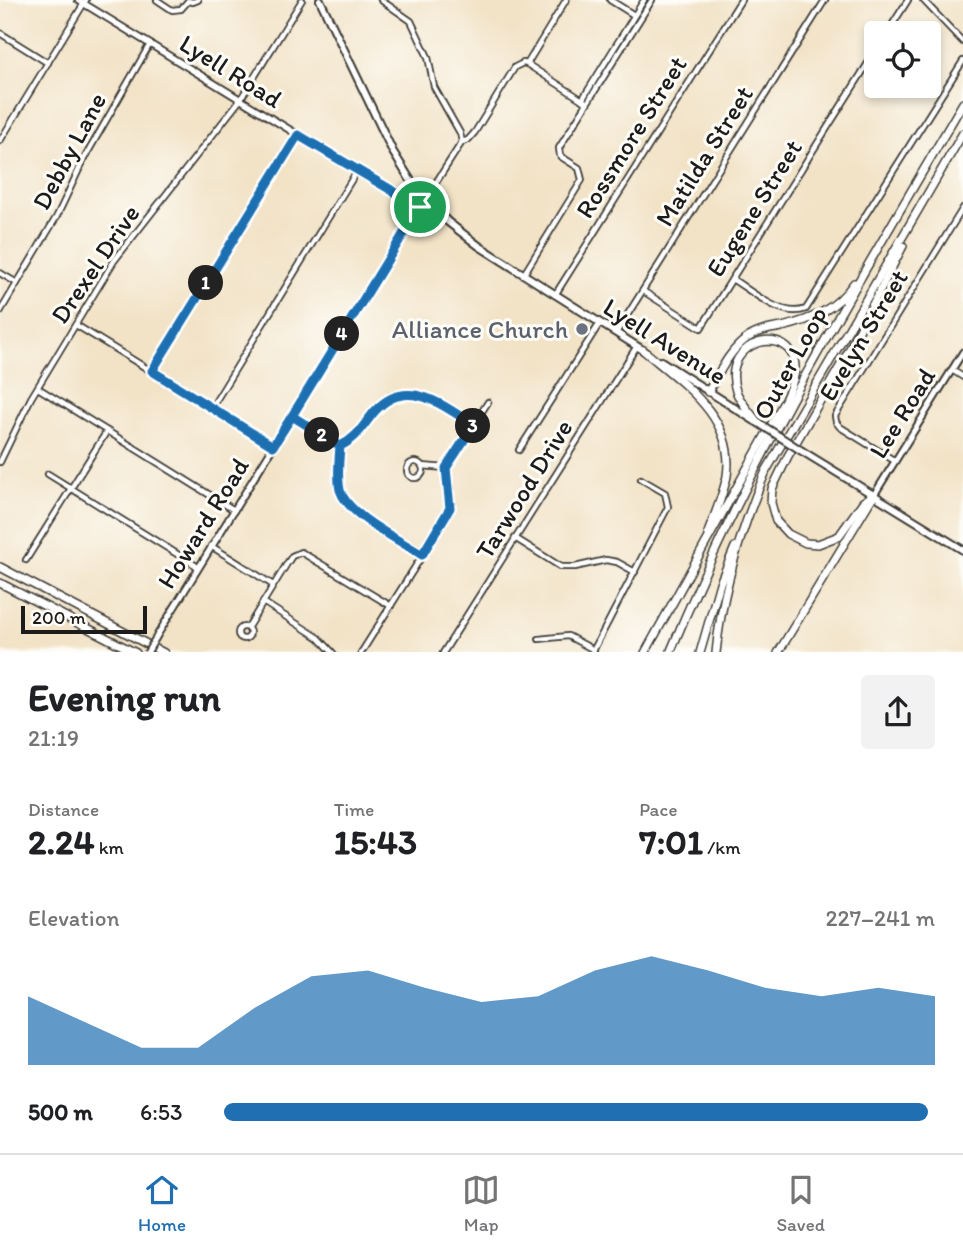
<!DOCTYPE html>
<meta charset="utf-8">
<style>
body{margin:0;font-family:Itim,sans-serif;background:#f2f2f2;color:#202124;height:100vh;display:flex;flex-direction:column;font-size:26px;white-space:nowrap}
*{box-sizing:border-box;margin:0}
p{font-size:23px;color:#757577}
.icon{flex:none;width:38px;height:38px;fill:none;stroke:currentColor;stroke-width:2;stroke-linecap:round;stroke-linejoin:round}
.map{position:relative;height:652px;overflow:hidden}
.panel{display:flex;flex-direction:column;background:#fff;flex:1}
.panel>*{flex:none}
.buttons{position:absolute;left:864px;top:21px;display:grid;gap:14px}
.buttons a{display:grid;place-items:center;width:77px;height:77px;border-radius:7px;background:#fff;box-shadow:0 4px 10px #0003;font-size:35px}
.scale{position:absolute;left:21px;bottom:18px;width:126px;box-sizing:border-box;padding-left:7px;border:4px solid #1c1c1c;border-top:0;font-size:19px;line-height:24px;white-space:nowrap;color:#1c1c1c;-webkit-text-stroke:5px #fdfcf7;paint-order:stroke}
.pin{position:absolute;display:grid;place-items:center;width:60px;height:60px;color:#fff;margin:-30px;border:4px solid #fff;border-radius:50%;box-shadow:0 2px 7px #0007}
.km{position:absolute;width:35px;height:35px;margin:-18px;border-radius:50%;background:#222;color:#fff;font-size:19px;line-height:35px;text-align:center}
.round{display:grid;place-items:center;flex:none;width:74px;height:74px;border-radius:7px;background:#f2f2f2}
.overview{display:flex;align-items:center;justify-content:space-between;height:119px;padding:0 28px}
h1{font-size:38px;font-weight:700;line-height:52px}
.metrics{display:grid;grid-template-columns:repeat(3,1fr);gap:10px;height:119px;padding:7px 28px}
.metrics div{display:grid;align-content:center}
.metrics b{font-size:35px;font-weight:700}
.metrics small{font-size:19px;font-weight:400}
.metrics p{font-size:19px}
.chart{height:196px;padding:14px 28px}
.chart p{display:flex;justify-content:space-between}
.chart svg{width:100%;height:126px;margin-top:7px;fill:#1f6fb2;opacity:.7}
ul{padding:0 28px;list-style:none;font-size:23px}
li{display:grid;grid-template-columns:112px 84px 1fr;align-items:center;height:52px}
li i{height:18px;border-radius:9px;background:#1f6fb2}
.tab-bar{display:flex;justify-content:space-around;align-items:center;height:98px;border-top:2px solid #e0e0e0;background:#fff;font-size:19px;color:#757577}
.tab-bar a{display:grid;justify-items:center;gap:4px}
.tab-bar .current{color:#1f6fb2}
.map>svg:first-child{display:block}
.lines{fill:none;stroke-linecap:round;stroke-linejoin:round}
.minor-casing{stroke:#3c3a36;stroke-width:8}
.tertiary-casing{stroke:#3c3a36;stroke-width:9}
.secondary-casing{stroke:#3c3a36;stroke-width:9}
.primary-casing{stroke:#3c3a36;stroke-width:10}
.motorway-casing{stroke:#3c3a36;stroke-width:10}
.minor{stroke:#fff;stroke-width:4.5}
.tertiary{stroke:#fff;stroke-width:5}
.secondary{stroke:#fff;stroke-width:5}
.primary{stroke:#fff;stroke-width:6}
.motorway{stroke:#fff;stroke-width:7}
.secondary-bridge-casing{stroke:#3c3a36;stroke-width:9;stroke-linecap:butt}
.primary-bridge-casing{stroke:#3c3a36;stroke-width:10;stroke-linecap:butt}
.secondary-bridge{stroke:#fff;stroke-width:5}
.primary-bridge{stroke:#fff;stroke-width:6}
.route-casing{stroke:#fff;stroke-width:14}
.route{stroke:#1f6fb2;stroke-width:9}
.worship-dot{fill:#6b7280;stroke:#fdfcf7;stroke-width:2.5}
.labels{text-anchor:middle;stroke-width:6;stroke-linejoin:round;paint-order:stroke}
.street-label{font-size:26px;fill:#1c1c1c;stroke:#fdfcf7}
.worship-label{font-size:26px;fill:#5b616d;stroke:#fdfcf7;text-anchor:end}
</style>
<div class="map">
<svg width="963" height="653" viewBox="0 0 963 653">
<rect width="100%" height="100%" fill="#fdfcf7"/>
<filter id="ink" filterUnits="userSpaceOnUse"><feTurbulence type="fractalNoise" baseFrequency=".0143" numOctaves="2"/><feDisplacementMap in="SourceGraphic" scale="14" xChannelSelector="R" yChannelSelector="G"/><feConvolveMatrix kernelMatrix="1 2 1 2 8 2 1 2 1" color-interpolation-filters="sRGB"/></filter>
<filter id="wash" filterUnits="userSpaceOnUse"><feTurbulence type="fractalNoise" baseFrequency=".00686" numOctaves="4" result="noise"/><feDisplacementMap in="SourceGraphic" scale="28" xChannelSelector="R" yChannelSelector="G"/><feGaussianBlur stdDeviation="1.57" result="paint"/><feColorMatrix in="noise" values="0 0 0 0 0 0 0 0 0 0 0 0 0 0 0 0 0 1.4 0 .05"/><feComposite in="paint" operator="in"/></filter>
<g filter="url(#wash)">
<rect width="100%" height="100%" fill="#f2e3c7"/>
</g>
<g filter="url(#ink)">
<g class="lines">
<g class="minor-casing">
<g id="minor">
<path d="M157 0 172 10 181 9 188 1"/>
<path d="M381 0 411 21 428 57 434 87 460 133 462 142"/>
<path d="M610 0 634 15"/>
<path d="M923 0 963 42"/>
<path d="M188 1 193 2 198 0"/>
<path d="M0 33 48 63"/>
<path d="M887 33 908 0"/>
<path d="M527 64 566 0"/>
<path d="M582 100 644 0"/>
<path d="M0 141 86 0"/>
<path d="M426 198 462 142 468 140 475 132 515 67 523 63 527 64 587 103"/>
<path d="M0 273 17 283"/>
<path d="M524 274 582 180 579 168 560 156 559 148 652 0"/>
<path d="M732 279C752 291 782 319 806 309L963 61"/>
<path d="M643 291 701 328 877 49"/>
<path d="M555 295 741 0"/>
<path d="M0 312 57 216 84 159 150 44"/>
<path d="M76 325 273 446"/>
<path d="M616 333 825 0"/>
<path d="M952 370 963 377"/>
<path d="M152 371 298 135"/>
<path d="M38 388 234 510"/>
<path d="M212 407 357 171"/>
<path d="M292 416 340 446 339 482 346 502 361 516 422 555"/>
<path d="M340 446C358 438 363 425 375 411 407 375 443 406 474 424"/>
<path d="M519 450 600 323"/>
<path d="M895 461 840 427 836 422 835 416 963 208"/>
<path d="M0 462 31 398 114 261 240 100 302 0"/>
<circle cx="415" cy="470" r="8"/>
<path d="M422 466 446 468"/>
<path d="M48 474 198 567"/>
<path d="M515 538 561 567H575L606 560 617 562 635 572"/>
<path d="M211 546 273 585"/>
<path d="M26 560 107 431"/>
<path d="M263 602 319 638 333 653"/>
<circle cx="244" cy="633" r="6"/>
<path d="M248 627 288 562 292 556 301 552 391 606"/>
<path d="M539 639 568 636 594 650"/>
<path d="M361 653 449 513 451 503 446 468 488 402"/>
<path d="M443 653 637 346"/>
<path d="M592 653 668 507 665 493 641 479"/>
</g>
</g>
<g class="tertiary-casing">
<g id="tertiary">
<path d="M78 0 357 171 420 207"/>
<path d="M405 201 412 210 413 218"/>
<path d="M874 495 963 352"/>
</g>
</g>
<g class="secondary-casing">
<path id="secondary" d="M158 634 426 198"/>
</g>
<g class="primary-casing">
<g id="primary">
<path d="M320 0 393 152 411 181 431 205 448 222 479 246 646 352"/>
<path d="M661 361 755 421"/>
<path d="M802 451 963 550"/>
</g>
</g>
<g class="motorway-casing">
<g id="motorway">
<path d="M643 350C682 383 736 417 727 476 723 495 715 514 708 533"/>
<path d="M708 392C719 374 729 351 746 339 757 331 769 329 782 327 812 320 836 309 854 283"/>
<path d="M874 495 863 502 839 536 818 544 806 543 788 534 776 521 771 503 772 489 788 456 846 356 903 246"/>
<path d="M0 567 164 653"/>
<path d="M0 583 136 653"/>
<path d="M645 653 785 400C789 390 795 380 795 369 796 323 719 337 736 391 740 402 750 412 757 422"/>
<path d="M670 653C749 460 858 282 963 103"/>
<path d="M700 653 720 583 735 547"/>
<path d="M716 653C722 590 741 529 766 471L963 133"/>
<path d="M778 653 872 498"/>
</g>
</g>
<use href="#minor" class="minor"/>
<use href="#tertiary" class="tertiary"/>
<use href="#secondary" class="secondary"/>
<use href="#primary" class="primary"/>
<use href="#motorway" class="motorway"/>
<g class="secondary-bridge-casing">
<path id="secondary-bridge" d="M147 653 158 634"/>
</g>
<g class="primary-bridge-casing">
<path id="primary-bridge" d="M757 422 802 451"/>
</g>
<use href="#secondary-bridge" class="secondary-bridge"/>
<use href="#primary-bridge" class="primary-bridge"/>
</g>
</g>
<g class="lines" filter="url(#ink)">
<g class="route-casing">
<path id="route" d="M420 207 298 135 152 371 273 446 292 416 340 446C339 460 337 476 340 490 348 516 400 540 422 555L450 508 446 468 474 425C443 406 407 375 375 411 363 425 358 438 340 446L292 416 420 207"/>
</g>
<use href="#route" class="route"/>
</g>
<circle class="worship-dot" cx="582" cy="329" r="7"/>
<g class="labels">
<g class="street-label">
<text transform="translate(231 71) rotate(32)" y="9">Lyell Road</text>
<text transform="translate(631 137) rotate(-58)" y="9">Rossmore Street</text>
<text transform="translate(69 151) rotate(-62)" y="9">Debby Lane</text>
<text transform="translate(704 156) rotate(-58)" y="9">Matilda Street</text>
<text transform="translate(754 208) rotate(-58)" y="9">Eugene Street</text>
<text transform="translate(95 264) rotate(-56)" y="9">Drexel Drive</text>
<text transform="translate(863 335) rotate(-59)" y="9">Evelyn Street</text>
<text transform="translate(665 341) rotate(32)" y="9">Lyell Avenue</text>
<text transform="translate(790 363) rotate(-61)" y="9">Outer Loop</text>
<text transform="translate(902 413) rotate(-58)" y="9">Lee Road</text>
<text transform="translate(524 489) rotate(-58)" y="9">Tarwood Drive</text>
<text transform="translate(203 523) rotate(-58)" y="9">Howard Road</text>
</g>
<g class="worship-label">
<text x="568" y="338">Alliance Church</text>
</g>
</g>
</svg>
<div class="buttons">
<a><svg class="icon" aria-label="locate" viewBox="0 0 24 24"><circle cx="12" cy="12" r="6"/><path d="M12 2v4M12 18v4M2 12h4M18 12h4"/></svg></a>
</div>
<div class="scale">200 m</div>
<div class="pin" style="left:420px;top:207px;background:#1e9e55"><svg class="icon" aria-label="arrive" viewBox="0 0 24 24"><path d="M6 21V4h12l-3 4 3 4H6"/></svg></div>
<b class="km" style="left:206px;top:283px">1</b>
<b class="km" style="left:322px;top:435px">2</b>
<b class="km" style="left:473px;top:426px">3</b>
<b class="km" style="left:342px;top:334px">4</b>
</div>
<section class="panel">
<div class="overview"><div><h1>Evening run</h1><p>21:19</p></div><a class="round"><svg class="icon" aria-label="share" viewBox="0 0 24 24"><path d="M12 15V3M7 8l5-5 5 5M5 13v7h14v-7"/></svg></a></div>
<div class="metrics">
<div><p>Distance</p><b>2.24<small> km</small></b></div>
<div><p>Time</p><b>15:43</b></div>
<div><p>Pace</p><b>7:01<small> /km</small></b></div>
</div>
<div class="chart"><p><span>Elevation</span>227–241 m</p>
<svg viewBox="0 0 160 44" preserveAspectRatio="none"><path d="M0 44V20L10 29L20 38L30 38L40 24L50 13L60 11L70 17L80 22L90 20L100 11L110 6L120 11L130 17L140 20L150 17L160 20V44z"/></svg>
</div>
<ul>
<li><b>500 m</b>6:53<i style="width:99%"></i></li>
</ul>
</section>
<nav class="tab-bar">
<a class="current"><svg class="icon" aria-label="home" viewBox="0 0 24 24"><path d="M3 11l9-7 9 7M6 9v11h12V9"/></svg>Home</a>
<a><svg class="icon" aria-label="map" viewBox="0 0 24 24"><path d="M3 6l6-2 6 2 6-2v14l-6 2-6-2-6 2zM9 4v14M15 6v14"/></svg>Map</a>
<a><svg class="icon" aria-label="saved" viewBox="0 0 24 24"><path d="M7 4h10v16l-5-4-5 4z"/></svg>Saved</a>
</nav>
